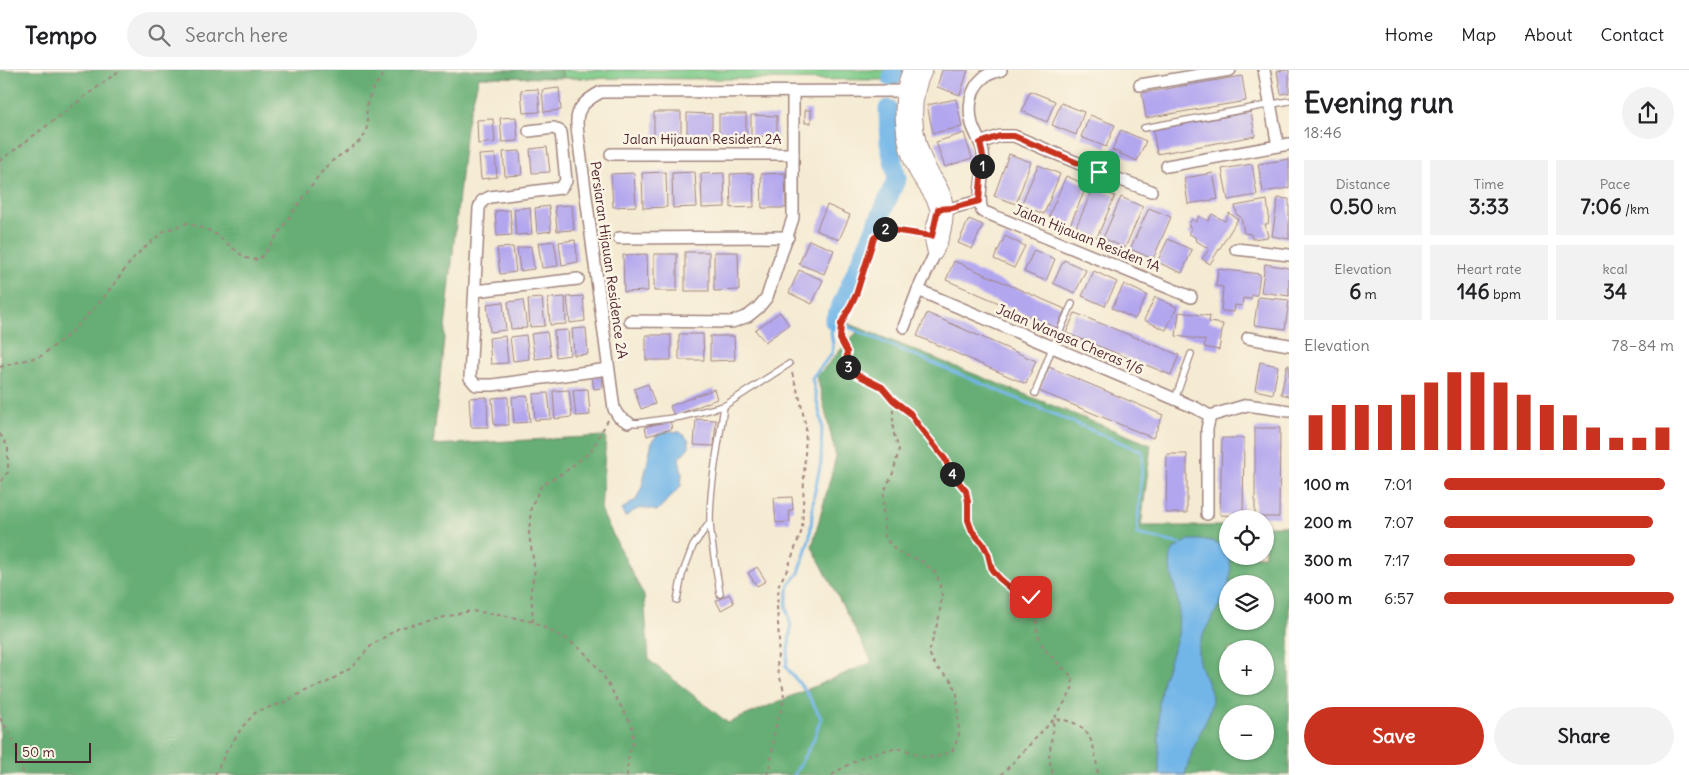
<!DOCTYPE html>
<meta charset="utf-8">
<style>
body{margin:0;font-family:Delius,sans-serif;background:#f2f2f2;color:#202124;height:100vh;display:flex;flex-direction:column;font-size:19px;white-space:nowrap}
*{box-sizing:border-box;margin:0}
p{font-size:16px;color:#757577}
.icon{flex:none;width:28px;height:28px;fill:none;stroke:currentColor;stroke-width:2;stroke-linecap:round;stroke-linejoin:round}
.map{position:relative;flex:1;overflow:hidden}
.panel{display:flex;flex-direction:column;background:#fff;width:400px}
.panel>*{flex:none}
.buttons{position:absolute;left:1219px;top:440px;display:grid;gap:10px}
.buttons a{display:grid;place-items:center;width:55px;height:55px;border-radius:50%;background:#fff;box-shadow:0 1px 4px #0004;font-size:25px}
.scale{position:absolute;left:15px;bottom:12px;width:76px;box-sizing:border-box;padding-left:5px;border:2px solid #4a1f2b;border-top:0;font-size:14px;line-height:18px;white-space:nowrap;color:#4a1f2b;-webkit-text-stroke:4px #fcf5e5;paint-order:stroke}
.pin{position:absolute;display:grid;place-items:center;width:42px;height:42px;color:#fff;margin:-21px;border-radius:10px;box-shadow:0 2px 8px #0006}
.km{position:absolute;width:25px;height:25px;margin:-12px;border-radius:50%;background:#222;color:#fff;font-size:14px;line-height:25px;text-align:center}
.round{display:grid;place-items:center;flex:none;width:52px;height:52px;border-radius:26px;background:#f2f2f2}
.overview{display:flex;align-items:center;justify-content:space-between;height:85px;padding:0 15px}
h1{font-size:28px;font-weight:700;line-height:38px}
.figures{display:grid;grid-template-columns:repeat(3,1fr);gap:8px;height:85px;padding:5px 15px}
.figures div{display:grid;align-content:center;border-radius:0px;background:#f2f2f2;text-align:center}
.figures b{font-size:21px;font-weight:700}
.figures small{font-size:14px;font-weight:400}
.figures p{font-size:14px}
.chart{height:140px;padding:10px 15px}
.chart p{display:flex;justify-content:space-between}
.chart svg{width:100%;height:90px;margin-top:5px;stroke:#c8321e;stroke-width:6}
.button{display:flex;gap:10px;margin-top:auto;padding:10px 15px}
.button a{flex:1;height:58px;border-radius:30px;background:#c8321e;color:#fff;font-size:20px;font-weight:700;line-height:58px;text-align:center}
.button a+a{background:#f2f2f2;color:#202124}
ul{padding:0 15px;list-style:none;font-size:16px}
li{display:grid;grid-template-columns:80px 60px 1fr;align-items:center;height:38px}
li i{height:12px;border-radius:6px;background:#c8321e}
header{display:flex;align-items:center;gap:30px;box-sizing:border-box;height:70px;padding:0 25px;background:#fff;border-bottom:1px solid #e0e0e0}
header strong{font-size:24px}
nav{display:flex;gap:28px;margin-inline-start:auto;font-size:18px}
.search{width:350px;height:45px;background:#f2f2f2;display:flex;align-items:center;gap:12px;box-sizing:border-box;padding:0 18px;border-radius:28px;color:#757577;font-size:19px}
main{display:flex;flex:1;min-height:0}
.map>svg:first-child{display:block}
.green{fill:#7dca89;stroke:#64745a}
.forest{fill:#66ae75;stroke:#586650;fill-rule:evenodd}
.water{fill:#72b6e8;stroke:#5e6a8a}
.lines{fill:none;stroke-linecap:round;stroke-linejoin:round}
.stream{stroke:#72b6e8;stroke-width:3}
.river{stroke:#72b6e8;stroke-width:19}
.building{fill:#b2a6ef}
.service-casing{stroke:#a0857f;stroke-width:8}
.minor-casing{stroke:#a0857f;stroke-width:14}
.tertiary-casing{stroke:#a0857f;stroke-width:16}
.path{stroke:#a0857f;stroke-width:2;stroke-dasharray:4 4;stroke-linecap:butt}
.service{stroke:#fff;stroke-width:5.5}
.minor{stroke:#fff;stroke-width:11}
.tertiary{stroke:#fff;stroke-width:14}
.route-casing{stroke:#fff;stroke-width:10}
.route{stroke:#c8321e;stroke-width:6}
.labels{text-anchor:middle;stroke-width:5;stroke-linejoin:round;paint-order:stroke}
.street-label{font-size:14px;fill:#4a1f2b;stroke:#fcf5e5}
</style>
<header>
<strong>Tempo</strong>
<div class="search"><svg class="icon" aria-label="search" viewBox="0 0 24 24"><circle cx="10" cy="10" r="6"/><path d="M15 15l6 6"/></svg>Search here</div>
<nav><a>Home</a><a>Map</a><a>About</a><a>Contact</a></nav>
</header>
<main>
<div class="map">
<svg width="1289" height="705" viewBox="0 0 1289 705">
<rect width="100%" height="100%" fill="#fcf5e5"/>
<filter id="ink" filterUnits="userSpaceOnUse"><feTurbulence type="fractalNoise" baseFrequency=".02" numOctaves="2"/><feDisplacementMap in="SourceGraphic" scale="10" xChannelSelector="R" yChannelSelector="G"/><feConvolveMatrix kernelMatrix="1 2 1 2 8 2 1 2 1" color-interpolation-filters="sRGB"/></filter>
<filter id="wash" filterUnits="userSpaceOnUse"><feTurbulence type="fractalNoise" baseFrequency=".0096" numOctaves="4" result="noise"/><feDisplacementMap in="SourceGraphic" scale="20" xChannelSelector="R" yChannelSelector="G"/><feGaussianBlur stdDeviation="1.12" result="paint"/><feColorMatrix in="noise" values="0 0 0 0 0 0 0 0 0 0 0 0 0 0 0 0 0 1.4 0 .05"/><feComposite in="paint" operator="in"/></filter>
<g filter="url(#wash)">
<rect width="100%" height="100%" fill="#f5ebd3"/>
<path class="green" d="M561 0H889L886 10 563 8Z"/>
<path class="forest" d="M0 0H561L563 8 479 7 466 57 433 375 606 366 601 441 644 526 649 590 728 653 872 592 812 477 836 387 817 306 858 261 847 253 1151 375 1141 456H1227L1228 486H1265V456H1289V705H0ZM1228 514H1265V551H1228ZM1228 579H1265V616H1228ZM1228 644H1265V681H1228Z"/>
<g class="water">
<path d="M669 361 680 362 689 370V377L679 388 682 404 681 416 657 441C641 437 638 437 625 447L622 439 636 430 642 417 652 372 657 365Z"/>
<path d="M1189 470C1204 470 1222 468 1228 485 1237 513 1221 531 1207 557 1203 564 1198 574 1198 582 1197 601 1213 614 1212 633 1210 646 1201 660 1196 672 1191 683 1188 694 1185 705H1159V631L1163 610 1178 565 1179 537 1170 497 1171 485 1174 479Z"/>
</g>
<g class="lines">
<path class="stream" d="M794 705 813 671 821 648 807 623 786 597 791 557 786 534 789 515 799 503 810 466 814 425 821 392 822 354 812 308C816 303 830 286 832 283 836 271 827 266 834 251L1143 382 1137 464 1181 474 1182 476"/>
<g class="river">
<path d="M892 8 895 0"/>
<path d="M834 251 897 108 889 73 888 39"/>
</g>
</g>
<g id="blocks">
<g class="building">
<path d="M942 0H968L960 25 937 17Z"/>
<path d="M1289 0V23L1281 24 1277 1Z"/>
<path d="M1242 6 1246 31 1146 48 1142 23Z"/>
<path d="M559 18 561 40 544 42 542 20Z"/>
<path d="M538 19 540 42 523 43 521 20Z"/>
<path d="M1030 21 1055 31 1047 52 1022 41Z"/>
<path d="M956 29 962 57 933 63 927 35Z"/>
<path d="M1061 33 1084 42 1076 65 1052 55Z"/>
<rect x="805" y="40" width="6" height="13"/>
<path d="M654 42H681V67L654 66Z"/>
<path d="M1251 42 1255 66 1157 84 1153 60Z"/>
<path d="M687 43 712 44V66H687Z"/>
<rect x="719" y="44" width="27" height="22"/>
<path d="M751 45 777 46V67L751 66Z"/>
<path d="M1090 45 1115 55 1106 77 1081 67Z"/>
<path d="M516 47 518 71 502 72 500 48Z"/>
<path d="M493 49 495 72 478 74 477 50Z"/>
<path d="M1121 60 1146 71 1137 91 1112 80Z"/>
<path d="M964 63 972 88 945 97 936 72Z"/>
<path d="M547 77 550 102 532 103 530 79Z"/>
<path d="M520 81 522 105 505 106 503 82Z"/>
<path d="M495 84 497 107 481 109 479 85Z"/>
<path d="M1009 84 1031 92 1016 134 994 126Z"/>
<path d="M1289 89V118L1263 122 1258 94Z"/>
<path d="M1252 94 1257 125 1228 130 1222 99Z"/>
<path d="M1038 95 1060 104 1044 144 1021 135Z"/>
<path d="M666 102 667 137 643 138 642 103Z"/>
<path d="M695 102 697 137 673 138 672 103Z"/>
<path d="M634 103 636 136 613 137 611 104Z"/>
<path d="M724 103 725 137 702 138 701 104Z"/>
<path d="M753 103 754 137 731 138 730 104Z"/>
<path d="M785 103 786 138H762L761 104Z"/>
<path d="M1213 103 1218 129 1188 134 1184 108Z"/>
<path d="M1066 106 1087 115 1070 155 1049 146Z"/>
<path d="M1094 117 1115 126 1097 167 1076 157Z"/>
<path d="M1121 127 1143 137 1125 178 1103 168Z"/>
<path d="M1278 128 1289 129V169L1272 166Z"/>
<path d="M1267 130 1269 145 1268 154H1265L1268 167 1252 169 1251 164 1244 163 1241 147 1237 145 1235 136Z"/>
<path d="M572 135 574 160 557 161 555 136Z"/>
<path d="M827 135 850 145 839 170 816 160Z"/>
<path d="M549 136 551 161 537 163 535 138Z"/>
<path d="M530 137 532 164 516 165 514 139Z"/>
<path d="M1149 138 1171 147 1153 189 1130 179Z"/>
<path d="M510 140 512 165 497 166 495 141Z"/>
<path d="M1229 143 1238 149 1210 194 1202 189 1209 179 1195 170 1196 168 1188 163 1192 158 1188 156 1192 149 1196 152 1199 146 1208 151 1212 144 1225 151Z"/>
<path d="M969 149 983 155 972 179 958 173Z"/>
<path d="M1005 166 1025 176 1014 198 994 189Z"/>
<path d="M1168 169 1192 180 1182 203 1157 192Z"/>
<path d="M575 170 578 192 562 195 559 172Z"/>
<path d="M809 170 834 180 824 204 799 194Z"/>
<path d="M554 171 558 196 542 198 538 173Z"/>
<path d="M531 176 534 199 520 201 517 178Z"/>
<path d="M513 177 516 202 500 204 497 178Z"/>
<path d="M1034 180 1055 189 1046 211 1024 202Z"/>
<rect x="685" y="182" width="24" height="39"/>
<path d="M714 182H738L739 220 714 221Z"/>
<path d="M647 184 648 221 624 222 623 185Z"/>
<rect x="654" y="184" width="23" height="37"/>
<path d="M1064 190 1086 200 1075 223 1053 213Z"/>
<path d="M954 191 1065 239 1057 258 946 210Z"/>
<path d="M1265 194 1289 198V226L1261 222Z"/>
<path d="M1218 199 1260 204 1257 225H1252L1251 229 1243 228 1242 236 1235 235 1234 242 1221 241 1223 217 1216 216Z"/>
<path d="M799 200 823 210 812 234 789 223Z"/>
<path d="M1094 201 1117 212 1105 236 1082 226Z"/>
<path d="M1124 214 1147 225 1135 249 1112 238Z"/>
<path d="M583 226 585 251 570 253 567 227Z"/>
<path d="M565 227 566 254 550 255 548 228Z"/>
<path d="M1155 227 1177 237 1166 260 1144 250Z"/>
<path d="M1258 227 1289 230 1285 259 1254 255Z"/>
<path d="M542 228 545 256 530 257 528 229Z"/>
<path d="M523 230 527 258 511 259 508 232Z"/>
<path d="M503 232 506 260 490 262 487 234Z"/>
<path d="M780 242 789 255 765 272 755 260Z"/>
<path d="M1179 242 1210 246 1209 252 1223 254 1219 280 1204 277 1205 270 1176 266Z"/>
<path d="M927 243 1036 291 1026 314 917 266Z"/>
<path d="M1075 243 1179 285 1171 305 1066 263Z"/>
<path d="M586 258 588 284 574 285 572 259Z"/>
<path d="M568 260 570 285 556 287 554 261Z"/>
<path d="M547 262 551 287 535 289 531 264Z"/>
<path d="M679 264H703L704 290H679Z"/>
<path d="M526 265 529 289 513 291 510 267Z"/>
<rect x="646" y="265" width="25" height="25"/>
<path d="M505 266 508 293 491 294 489 268Z"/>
<path d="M710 266H734L735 290 710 291Z"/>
<path d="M1260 292 1278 296 1273 324 1255 320Z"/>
<path d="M1287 295H1289V326L1281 324Z"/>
<path d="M1049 297 1163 345 1153 368 1039 321Z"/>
<path d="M602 306 603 318 594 319 592 307Z"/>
<path d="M648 314 655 334 641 339 634 319Z"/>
<path d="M588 319 590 345 576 346 573 320Z"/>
<path d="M714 319 717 329 674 346 670 336Z"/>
<path d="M569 320 572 347 555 349 553 321Z"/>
<path d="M548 323 551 349 535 350 533 324Z"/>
<path d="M528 326 530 352 514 353 512 327Z"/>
<path d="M487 327 488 357H471L469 328Z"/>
<path d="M508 327 509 355H494L492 328Z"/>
<path d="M696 349 716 350 714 376 694 375Z"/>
<path d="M670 350 672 359 647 366 645 357Z"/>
<path d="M1255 358H1280L1279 447H1255Z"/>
<path d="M1222 368H1244L1243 446 1220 445Z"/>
<path d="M1167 384H1187V443H1166Z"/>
<path d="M792 427 793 440H789L790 452 776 453 774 428Z"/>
<path d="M757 497 766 511 757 516 748 503Z"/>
<path d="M729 524 734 533 721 540 716 531Z"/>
</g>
</g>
</g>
<g filter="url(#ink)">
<use href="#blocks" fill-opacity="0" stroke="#a0857f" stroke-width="1"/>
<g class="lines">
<g class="service-casing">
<g id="service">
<path d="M1144 58 1289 31"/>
<path d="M1035 323 1052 278 1072 234"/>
<path d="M1175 329 1191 284"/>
<path d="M628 352 637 353 680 347 724 336 789 294"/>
<path d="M720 524C717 501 711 475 710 451 710 413 719 374 724 336"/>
<path d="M677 530 682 505 693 476 710 452"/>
</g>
</g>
<g class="minor-casing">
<g id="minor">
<path d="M1001 0C995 2 987 4 983 8 970 19 968 38 972 54 975 64 982 73 983 83 986 103 976 121 982 141L1191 227"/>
<path d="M1264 0 1278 76"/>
<path d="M1140 15 1230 0"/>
<path d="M529 61 554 58 561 62 566 111 561 118 490 127 482 131 479 138 470 308 476 315H493L608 299"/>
<path d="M980 73 1000 66H1014L1099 102 1151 121"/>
<path d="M611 84H793"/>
<path d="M1167 96 1289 74"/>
<path d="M939 139 952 138 979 131"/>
<path d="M619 168 788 167"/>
<path d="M1236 179 1289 185"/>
<path d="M918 220 1196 338 1210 346"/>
<path d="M475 221 578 209"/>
<path d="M630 251 732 252 748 246 758 238 767 227 793 148V22"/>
<path d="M904 257 918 220 935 183"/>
<path d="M1248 268 1289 275"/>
<path d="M1210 346 1247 335 1289 341"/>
<path d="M628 352 619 347 614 339 580 81C577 50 569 39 601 22L911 21"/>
<path d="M1207 444V359L1210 346"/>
</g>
</g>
<g class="tertiary-casing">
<g id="tertiary">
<path d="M910 0C898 29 901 73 916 101 922 113 934 125 937 138 939 145 933 156 932 164 931 170 934 177 935 183"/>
<path d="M925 0C910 30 913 67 928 97 933 107 941 116 944 127 949 147 944 165 935 183"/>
</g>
</g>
<g class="path">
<path d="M0 91 120 0"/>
<path d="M920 164 885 159 874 168 856 225 841 254V269L847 283 846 295 854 303 882 317 893 330 910 343 945 389 951 403 966 421 969 432V450L972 461 983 474 988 484 992 500 1012 519 1031 527 1036 536 1037 564 1041 573 1048 583 1072 607 1073 616 1070 624 1054 649 1049 688 1053 705"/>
<path d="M0 297 41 286 68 265 100 232 135 186 164 161 187 153 213 162 245 188 259 190C283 160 301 126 326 97 334 87 359 75 364 66 370 53 365 48 367 36 370 18 378 14 386 0"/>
<path d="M0 364 8 377V402L0 412"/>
<path d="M533 552 531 519 535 500 529 465 531 437 541 416 566 401 591 381 608 350"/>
<path d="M0 648 12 668 24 705"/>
<path d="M215 705 226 682 243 656 257 641 283 633 303 622 326 613 351 598 372 575 399 558 470 541 498 544 533 552 566 569 583 581 602 603 632 656 633 672 628 688 627 705"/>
<path d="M767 705 771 691 775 658 783 634 784 621 777 598 779 570 777 536 779 514 787 500 802 460 806 358 800 329 792 303"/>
<path d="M832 705C852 691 877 678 901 679 906 680 911 682 916 684 931 690 940 687 953 680L959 664 957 624 951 610 936 597 929 583 939 547 942 525 937 504 920 490 897 482 885 468 883 439 884 422 893 403 899 380 893 361V330"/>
<path d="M859 705H874"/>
<path d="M1001 705 1054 649C1091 651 1094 672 1098 705"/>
</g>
<use href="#service" class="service"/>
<use href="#minor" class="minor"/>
<use href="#tertiary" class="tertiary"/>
</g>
</g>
<g class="lines" filter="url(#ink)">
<g class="route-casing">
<path id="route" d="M1031 527 1012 519 1000 509 992 500 988 484 983 474 972 461 968 450V432L966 421 951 403 945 389 918 355 910 343 893 330 882 317 854 303 846 295 847 282 840 269 841 254 856 225 874 168 885 159 932 166 938 139 952 138 979 131 983 86 980 73 1000 66H1014L1099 102"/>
</g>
<use href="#route" class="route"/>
</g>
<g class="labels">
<g class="street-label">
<text x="702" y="74">Jalan Hijauan Residen 2A</text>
<text transform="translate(1087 168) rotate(22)" y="5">Jalan Hijauan Residen 1A</text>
<text transform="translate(609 190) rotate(82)" y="5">Persiaran Hijauan Residence 2A</text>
<text transform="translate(1070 269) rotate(23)" y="5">Jalan Wangsa Cheras 1/6</text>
</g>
</g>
</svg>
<div class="buttons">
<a><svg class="icon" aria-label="locate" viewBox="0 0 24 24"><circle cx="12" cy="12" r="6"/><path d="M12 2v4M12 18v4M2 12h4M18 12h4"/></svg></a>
<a><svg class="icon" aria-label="layers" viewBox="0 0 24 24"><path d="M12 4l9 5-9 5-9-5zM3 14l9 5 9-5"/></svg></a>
<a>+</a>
<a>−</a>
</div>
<div class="scale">50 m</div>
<div class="pin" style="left:1099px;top:102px;background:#1e9e55"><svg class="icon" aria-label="arrive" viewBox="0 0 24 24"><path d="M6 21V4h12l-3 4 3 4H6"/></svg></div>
<div class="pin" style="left:1031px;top:527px;background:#d93025"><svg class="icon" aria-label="check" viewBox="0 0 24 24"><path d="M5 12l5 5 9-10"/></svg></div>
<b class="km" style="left:982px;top:96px">1</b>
<b class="km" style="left:885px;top:159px">2</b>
<b class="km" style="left:848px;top:297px">3</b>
<b class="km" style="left:952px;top:404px">4</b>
</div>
<section class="panel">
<div class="overview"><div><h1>Evening run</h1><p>18:46</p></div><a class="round"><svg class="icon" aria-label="share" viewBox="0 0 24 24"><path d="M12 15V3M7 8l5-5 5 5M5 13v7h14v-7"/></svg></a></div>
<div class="figures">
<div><p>Distance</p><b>0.50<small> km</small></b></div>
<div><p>Time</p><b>3:33</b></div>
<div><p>Pace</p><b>7:06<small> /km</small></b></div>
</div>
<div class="figures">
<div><p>Elevation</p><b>6<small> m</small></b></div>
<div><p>Heart rate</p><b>146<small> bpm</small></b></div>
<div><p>kcal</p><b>34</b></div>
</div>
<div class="chart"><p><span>Elevation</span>78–84 m</p>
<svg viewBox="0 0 160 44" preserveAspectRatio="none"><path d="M5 44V27M15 44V22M25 44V22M35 44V22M45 44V17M55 44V11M65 44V6M75 44V6M85 44V11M95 44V17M105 44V22M115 44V27M125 44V33M135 44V38M145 44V38M155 44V33"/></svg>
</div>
<ul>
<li><b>100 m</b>7:01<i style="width:96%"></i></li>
<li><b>200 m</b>7:07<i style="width:91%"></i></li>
<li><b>300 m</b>7:17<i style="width:83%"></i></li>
<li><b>400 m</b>6:57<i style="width:100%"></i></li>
</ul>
<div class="button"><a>Save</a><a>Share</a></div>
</section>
</main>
